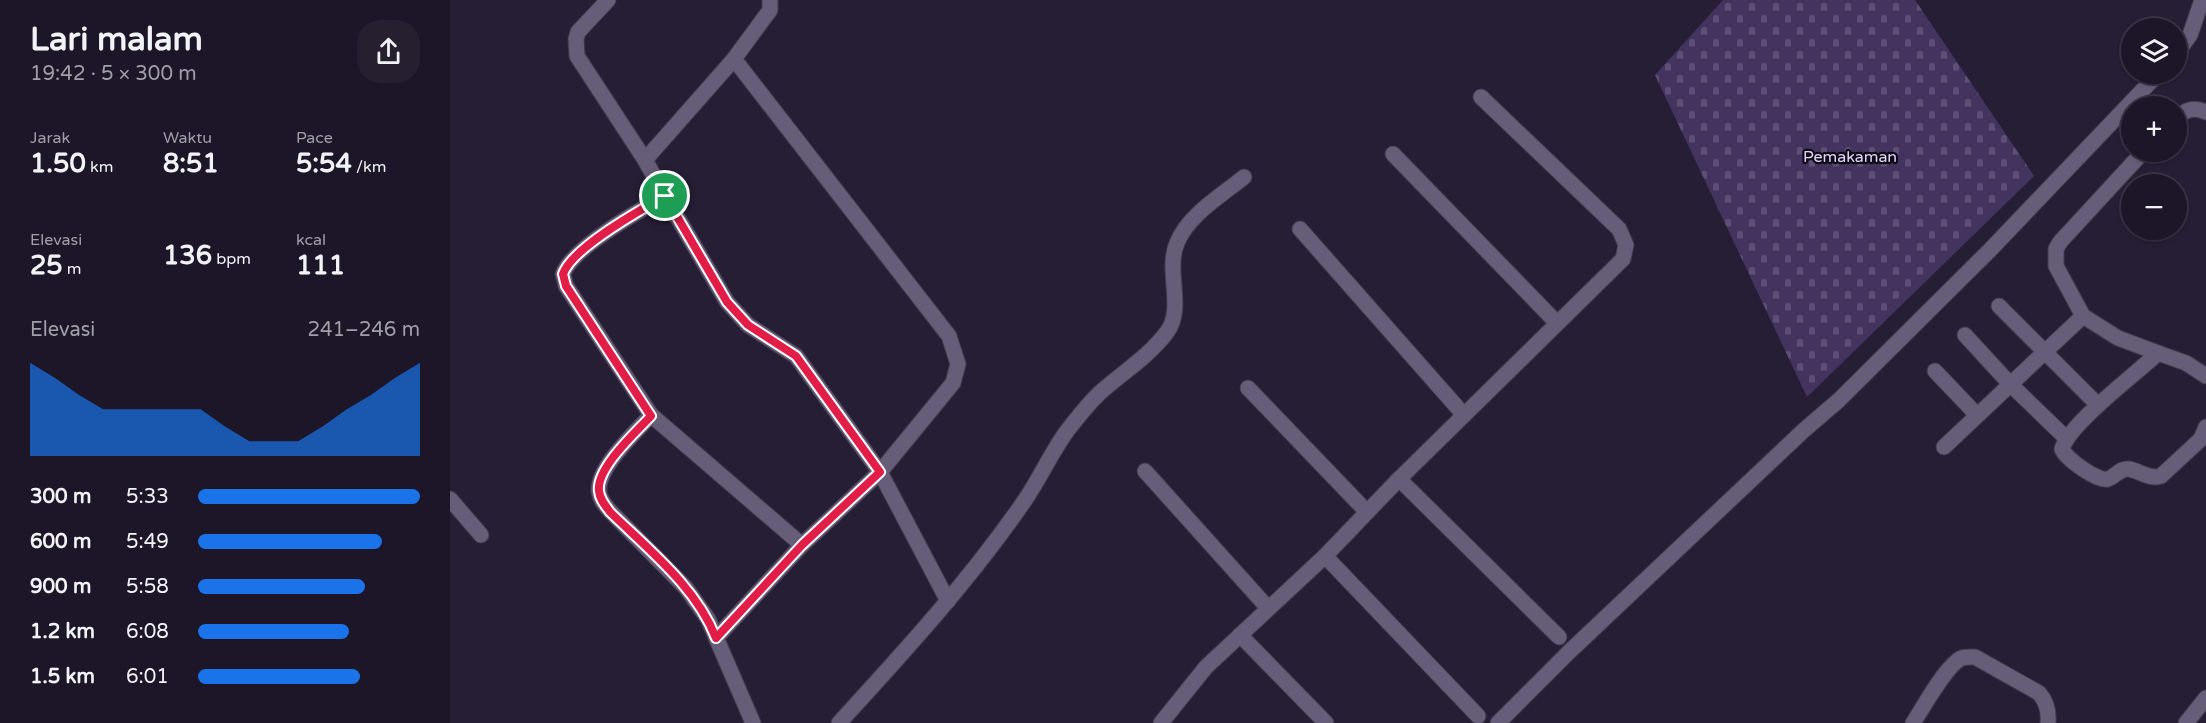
<!DOCTYPE html>
<html lang="id">
<meta charset="utf-8">
<style>
body{margin:0;font-family:"Varela Round",sans-serif;background:#251f30;color:#f1f3f6;height:100vh;display:flex;flex-direction:column;font-size:22px;white-space:nowrap}
*{box-sizing:border-box;margin:0}
p{font-size:20px;color:#a09fa8}
.icon{flex:none;width:33px;height:33px;fill:none;stroke:currentColor;stroke-width:2;stroke-linecap:round;stroke-linejoin:round}
.map{position:relative;flex:1;overflow:hidden}
.drawer{display:flex;flex-direction:column;background:#1c1628;width:450px}
.drawer>*{flex:none}
.fabs{position:absolute;left:1671px;top:18px;display:grid;gap:12px}
.fabs a{display:grid;place-items:center;width:66px;height:66px;border-radius:50%;background:#1c1628;box-shadow:0 2px 4px #0004,0 0 0 2px #3a3545;font-size:30px}
.pin{position:absolute;display:grid;place-items:center;width:51px;height:51px;color:#fff;margin:-26px;border:3px solid #fff;border-radius:50%;box-shadow:0 2px 6px #0007}
.round{display:grid;place-items:center;flex:none;width:63px;height:63px;border-radius:24px;background:#251f30}
.headline{display:flex;align-items:center;justify-content:space-between;height:102px;padding:0 30px}
h1{font-size:33px;font-weight:700;line-height:45px}
.metrics{display:grid;grid-template-columns:repeat(3,1fr);gap:9px;height:102px;padding:6px 30px}
.metrics div{display:grid;align-content:center}
.metrics b{font-size:26px;font-weight:700}
.metrics small{font-size:16px;font-weight:400}
.metrics p{font-size:16px}
.chart{height:168px;padding:12px 30px}
.chart p{display:flex;justify-content:space-between}
.chart svg{width:100%;height:108px;margin-top:6px;fill:#1a73e8;opacity:.7}
ul{padding:0 30px;list-style:none;font-size:20px}
li{display:grid;grid-template-columns:96px 72px 1fr;align-items:center;height:45px}
li i{height:15px;border-radius:8px;background:#1a73e8}
main{display:flex;flex:1;min-height:0}
.map>svg:first-child{display:block}
.cemetery{fill:url(#cemetery-stones)}
.lines{fill:none;stroke-linecap:round;stroke-linejoin:round}
.minor-casing{stroke:#423b4e;stroke-width:17}
.minor{stroke:#665e79;stroke-width:15}
.route-casing{stroke:#fff;stroke-width:12}
.route{stroke:#e11d48;stroke-width:8}
.labels{text-anchor:middle;stroke-width:4.5;stroke-linejoin:round;paint-order:stroke}
.park-label{font-size:16px;fill:#e0d4fe;stroke:#0d0a14}
</style>
<main>
<section class="drawer">
<div class="headline"><div><h1>Lari malam</h1><p>19:42 · 5 × 300 m</p></div><a class="round"><svg class="icon" aria-label="share" viewBox="0 0 24 24"><path d="M12 15V3M7 8l5-5 5 5M5 13v7h14v-7"/></svg></a></div>
<div class="metrics">
<div><p>Jarak</p><b>1.50<small> km</small></b></div>
<div><p>Waktu</p><b>8:51</b></div>
<div><p>Pace</p><b>5:54<small> /km</small></b></div>
</div>
<div class="metrics">
<div><p>Elevasi</p><b>25<small> m</small></b></div>
<div><b>136<small> bpm</small></b></div>
<div><p>kcal</p><b>111</b></div>
</div>
<div class="chart"><p><span>Elevasi</span>241–246 m</p>
<svg viewBox="0 0 160 44" preserveAspectRatio="none"><path d="M0 44V6L10 12L20 19L30 25L40 25L50 25L60 25L70 25L80 32L90 38L100 38L110 38L120 32L130 25L140 19L150 12L160 6V44z"/></svg>
</div>
<ul>
<li><b>300 m</b>5:33<i style="width:100%"></i></li>
<li><b>600 m</b>5:49<i style="width:83%"></i></li>
<li><b>900 m</b>5:58<i style="width:75%"></i></li>
<li><b>1.2 km</b>6:08<i style="width:68%"></i></li>
<li><b>1.5 km</b>6:01<i style="width:73%"></i></li>
</ul>
</section>
<div class="map">
<svg width="1756" height="723" viewBox="0 0 1756 723">
<defs>
<pattern id="cemetery-stones" width="16" height="16" patternUnits="userSpaceOnUse" patternTransform="scale(1.5)"><rect width="16" height="16" fill="#43345f"/><path d="M2 7V4a2 2 0 0 1 4 0v3zM10 15v-3a2 2 0 0 1 4 0v3z" fill="#5d5076"/></pattern>
</defs>
<rect width="100%" height="100%" fill="#261e35"/>
<path class="cemetery" d="M1273 0H1465L1584 176 1357 397 1205 75Z"/>
<g class="lines">
<g class="minor-casing">
<g id="minor">
<path d="M158 0 128 32 126 39 127 56 195 160 215 196C190 210 122 248 113 274L116 286 201 415 352 545"/>
<path d="M1726 54 1740 35 1752 0"/>
<path d="M1726 118C1737 109 1743 107 1756 112"/>
<path d="M1693 152 1610 242 1606 249V266L1633 316 1668 338 1708 353"/>
<path d="M943 154 1107 323"/>
<path d="M195 160 284 59 320 10V0"/>
<path d="M215 196 277 302 298 325 346 356 430 472 498 601"/>
<path d="M850 229 1014 415"/>
<path d="M1549 306 1648 405"/>
<path d="M1515 335 1560 384 1617 439"/>
<path d="M1485 371 1527 415"/>
<path d="M1756 376 1736 363 1708 353C1687 373 1619 424 1612 449 1616 459 1648 482 1658 479 1667 476 1669 468 1679 469 1690 471 1700 480 1711 476L1751 439 1756 427"/>
<path d="M798 388 917 512"/>
<path d="M201 415C186 432 146 468 149 492 150 500 155 505 160 511L236 588 258 619 303 723"/>
<path d="M1494 447 1633 316"/>
<path d="M695 471 818 608"/>
<path d="M949 479 1109 637"/>
<path d="M0 499 31 535"/>
<path d="M875 556 1028 716"/>
<path d="M790 635 876 723"/>
<path d="M266 638 352 545 430 472 503 383 508 364 499 336 284 59"/>
<path d="M389 723C454 652 520 580 575 500 590 478 601 453 617 431 628 417 640 401 653 390 675 371 700 355 717 332 735 308 715 271 727 243 738 215 771 196 794 177"/>
<path d="M711 723 756 667 875 556 949 479 1173 259 1176 245 1169 229 1031 97"/>
<path d="M1048 723 1119 652 1353 431 1389 400 1540 250 1708 74"/>
<path d="M1463 723C1474 706 1492 673 1507 661 1512 656 1518 657 1525 657L1589 693C1597 702 1599 711 1598 723"/>
<path d="M1736 723 1756 698"/>
</g>
</g>
<use href="#minor" class="minor"/>
</g>
<g class="lines">
<g class="route-casing">
<path id="route" d="M215 196 277 302 298 325 346 356 430 472 352 545 266 638C246 587 199 550 160 512 155 505 150 500 149 491 146 468 186 432 201 416L116 286 113 274C122 248 190 210 215 196Z"/>
</g>
<use href="#route" class="route"/>
</g>
<g class="labels">
<g class="park-label">
<text x="1400" y="162">Pemakaman</text>
</g>
</g>
</svg>
<div class="fabs">
<a><svg class="icon" aria-label="layers" viewBox="0 0 24 24"><path d="M12 4l9 5-9 5-9-5zM3 14l9 5 9-5"/></svg></a>
<a>+</a>
<a>−</a>
</div>
<div class="pin" style="left:215px;top:196px;background:#1e9e55"><svg class="icon" aria-label="arrive" viewBox="0 0 24 24"><path d="M6 21V4h12l-3 4 3 4H6"/></svg></div>
</div>
</main>
